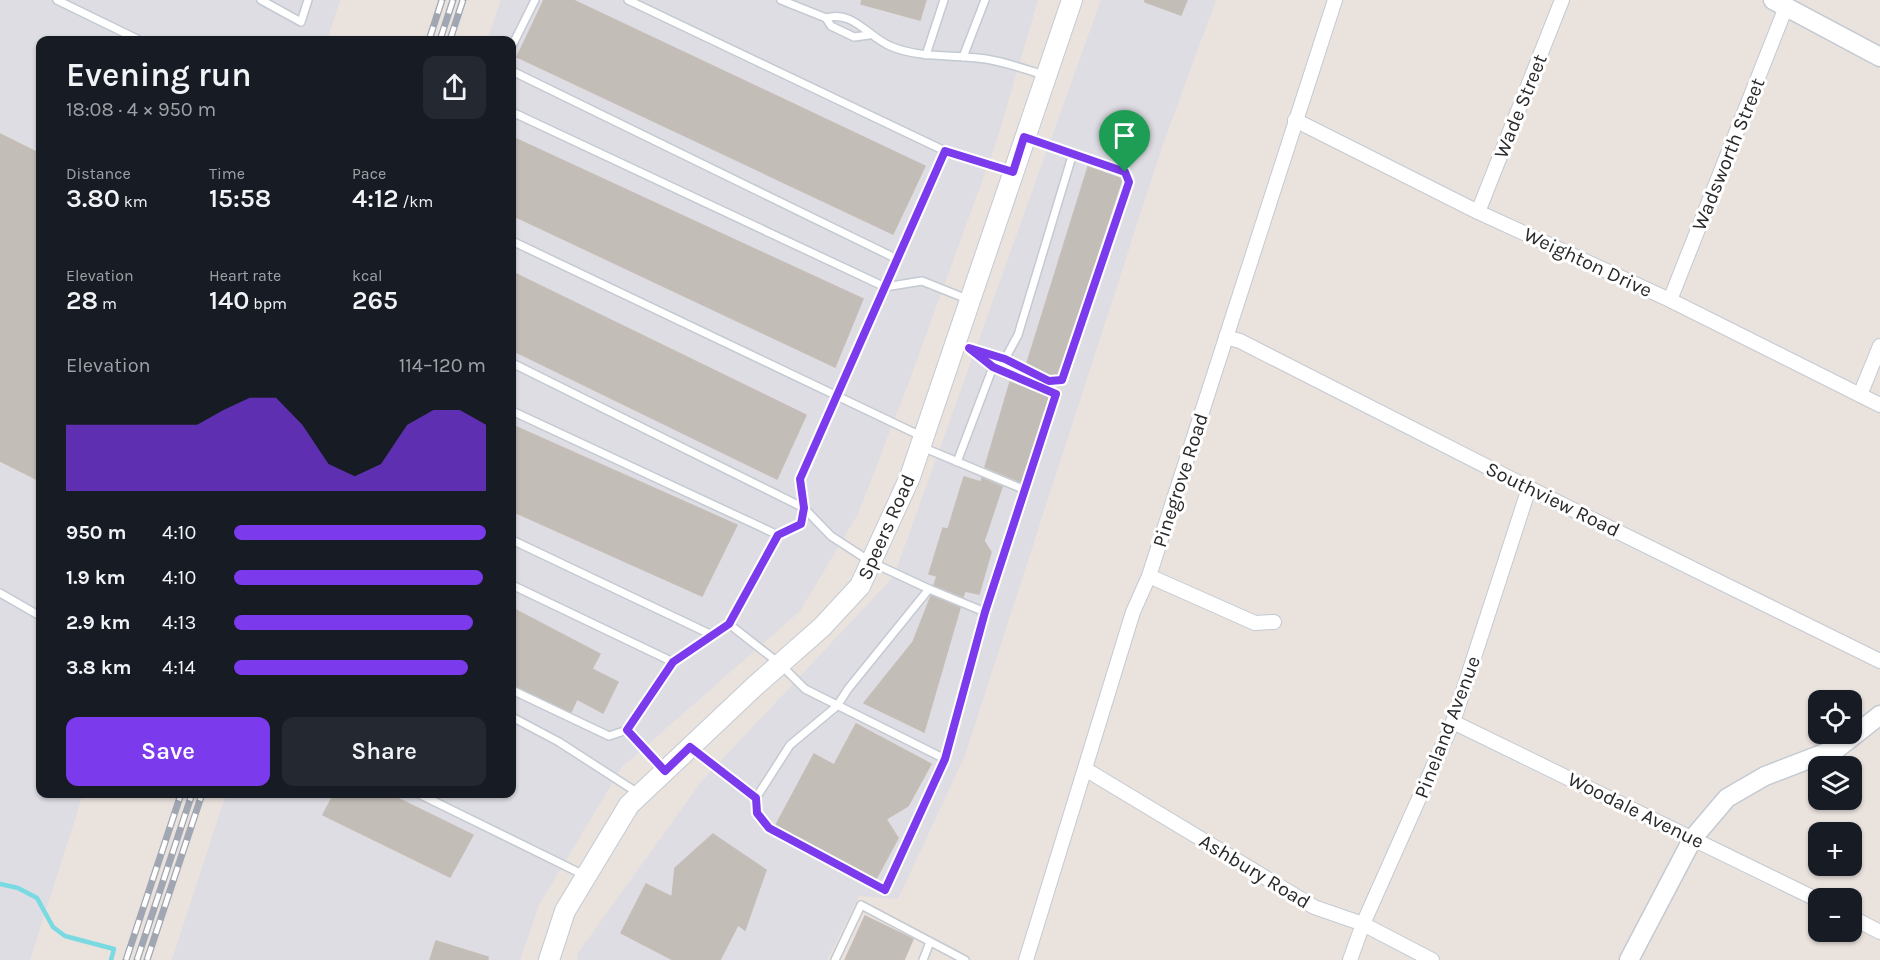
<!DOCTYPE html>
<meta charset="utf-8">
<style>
body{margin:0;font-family:Karla,sans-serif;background:#242831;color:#f1f3f6;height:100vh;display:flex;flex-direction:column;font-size:22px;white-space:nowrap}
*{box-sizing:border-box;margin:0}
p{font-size:20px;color:#9ea1a6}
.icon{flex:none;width:33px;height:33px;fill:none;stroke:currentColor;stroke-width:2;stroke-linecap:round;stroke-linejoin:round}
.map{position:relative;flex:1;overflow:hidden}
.sheet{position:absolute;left:36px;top:36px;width:480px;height:762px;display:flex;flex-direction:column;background:#171b24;border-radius:12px;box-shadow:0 2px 4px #0004}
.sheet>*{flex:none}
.buttons{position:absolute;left:1808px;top:690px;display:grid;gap:12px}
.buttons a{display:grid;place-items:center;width:54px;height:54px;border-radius:12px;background:#171b24;box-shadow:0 2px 4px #0004;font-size:30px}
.pin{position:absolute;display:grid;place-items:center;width:51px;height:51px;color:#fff;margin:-62px -26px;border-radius:50% 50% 50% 0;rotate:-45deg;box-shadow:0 0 6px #0007}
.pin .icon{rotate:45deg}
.round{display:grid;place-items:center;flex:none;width:63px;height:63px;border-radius:12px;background:#242831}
.head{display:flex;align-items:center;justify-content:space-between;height:102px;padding:0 30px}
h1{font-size:33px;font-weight:600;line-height:45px}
.stats{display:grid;grid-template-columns:repeat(3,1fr);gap:9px;height:102px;padding:6px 30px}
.stats div{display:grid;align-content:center}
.stats b{font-size:26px;font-weight:600}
.stats small{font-size:16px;font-weight:400}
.stats p{font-size:16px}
.chart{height:168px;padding:12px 30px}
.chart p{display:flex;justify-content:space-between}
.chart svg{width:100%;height:108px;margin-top:6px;fill:#7c3aed;opacity:.7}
.cta{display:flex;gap:12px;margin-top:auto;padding:12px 30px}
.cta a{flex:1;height:69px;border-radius:12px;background:#7c3aed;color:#fff;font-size:24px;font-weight:600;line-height:69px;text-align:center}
.cta a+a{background:#242831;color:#f1f3f6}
ul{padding:0 30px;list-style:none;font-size:20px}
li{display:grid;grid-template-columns:96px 72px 1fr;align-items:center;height:45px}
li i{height:15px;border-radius:8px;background:#7c3aed}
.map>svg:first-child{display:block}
.industrial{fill:#dddde3}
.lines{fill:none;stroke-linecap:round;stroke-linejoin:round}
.stream{stroke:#79dae2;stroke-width:4.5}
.building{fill:#c3bdb8;stroke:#c5bdb6;stroke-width:1.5}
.service-casing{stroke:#c4cad2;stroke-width:10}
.minor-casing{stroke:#c4cad2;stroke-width:16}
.tertiary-casing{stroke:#c4cad2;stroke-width:21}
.secondary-casing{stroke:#c4cad2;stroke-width:22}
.service{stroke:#fff;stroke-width:7}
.minor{stroke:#fff;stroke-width:14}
.tertiary{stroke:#fff;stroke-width:18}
.secondary{stroke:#fff;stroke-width:20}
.rail-casing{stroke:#a0a6b2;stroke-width:7}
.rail{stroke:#fff;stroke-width:4.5;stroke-dasharray:14;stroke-linecap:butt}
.route-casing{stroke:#fff;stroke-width:12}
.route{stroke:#7c3aed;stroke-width:8}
.labels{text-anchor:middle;stroke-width:6;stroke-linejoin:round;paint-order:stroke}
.street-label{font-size:20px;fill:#292929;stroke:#fff}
</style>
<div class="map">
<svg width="1880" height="960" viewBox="0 0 1880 960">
<rect width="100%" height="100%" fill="#eae2dd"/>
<g class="industrial">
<path d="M0 0H340L327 40H40V794H83L30 960H0Z"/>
<path d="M501 0H1038L997 140 910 379 858 514 800 611 622 767 539 905 520 960H172L226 794H512V40H487Z"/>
<path d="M1101 0H1216L1162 147 965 755 898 899 859 896 827 960H577L578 953 701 782 894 576Z"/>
</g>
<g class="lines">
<path class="stream" d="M0 884 18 888 37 898 53 927 65 936 114 949 111 960"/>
</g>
<g class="building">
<path d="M544 0H573L925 166 893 234 517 57Z"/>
<path d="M862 0H926L920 20 861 4Z"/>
<path d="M1145 0H1187L1181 15 1145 2Z"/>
<path d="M0 134 40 154V481L0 461Z"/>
<path d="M512 137 863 299 835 367 512 215Z"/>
<path d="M1088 167 1122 179 1058 375H1050L1027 363Z"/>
<path d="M512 272 806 415 777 479 512 350Z"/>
<path d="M1010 382 1048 397 1021 482 985 467Z"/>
<path d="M512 425 737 525 702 596 512 511Z"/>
<path d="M964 477 981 482 982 478 1002 487 984 541 991 552 979 594 965 591 963 597 934 585 937 576 929 574 943 528 948 529Z"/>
<path d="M931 596 960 608 924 732 864 703 913 642Z"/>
<path d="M512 608 600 654 592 669 618 682 603 713 577 699 571 712 512 684Z"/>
<path d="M856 724 931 764 908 806 886 819 898 838 876 879 776 825 814 754 834 765Z"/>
<path d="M334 794H389L473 835 450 877 323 815Z"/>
<path d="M713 834 766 870 745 930 738 925 720 960H673L621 933 646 884 672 897 675 868Z"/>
<path d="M865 916 913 939 904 960H845Z"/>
<path d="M436 941 488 957V960H430Z"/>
</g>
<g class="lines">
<g class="service-casing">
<g id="service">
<path d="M57 0 139 40"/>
<path d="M261 0 301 22 308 0"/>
<path d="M628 0 945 151 1011 171"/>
<path d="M781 0 826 18 831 26 854 37 869 35"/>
<path d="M826 18C853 10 867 36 890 46 920 59 954 54 986 59 1005 62 1025 69 1044 75"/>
<path d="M512 46 535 0"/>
<path d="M926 55 944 0"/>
<path d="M963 57 985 0"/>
<path d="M512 71 897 259"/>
<path d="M512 112 885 287 922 281 967 299"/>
<path d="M512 241 921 436"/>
<path d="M969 348 1005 359 1049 381 1062 380 1129 182 1125 172 1026 138"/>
<path d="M973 351 993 367 1056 394 985 612"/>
<path d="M1005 359 1018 335 1073 153"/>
<path d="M512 363 804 508 800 479 945 151"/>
<path d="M512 411 778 535 801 524 804 508"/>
<path d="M922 447 1025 490"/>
<path d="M957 462 993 367"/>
<path d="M804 508 831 536 871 562 929 589"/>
<path d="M512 540 712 635"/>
<path d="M512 585 673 662 627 730 663 769"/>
<path d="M0 593 40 616"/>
<path d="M673 662 729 624"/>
<path d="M512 690 609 736 627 730"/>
<path d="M512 717 559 742 638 793"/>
<path d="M692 749 756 798 790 745 837 706 848 689 929 589 985 612 945 759"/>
<path d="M419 794 584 875"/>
<path d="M756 798 757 813 769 828 885 890 945 759 805 689 780 664 729 624 778 535"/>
<path d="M835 960 861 905 965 960"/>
<path d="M923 960 930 942"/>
</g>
</g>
<g class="minor-casing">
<g id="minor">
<path d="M1295 120 1478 212 1670 300 1880 405"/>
<path d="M1478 212 1562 0"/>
<path d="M1670 300 1786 7"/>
<path d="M1226 337 1240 341 1529 488 1880 661"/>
<path d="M1860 395 1880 346"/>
<path d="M1149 576 1255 623 1274 622"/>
<path d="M1453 722 1818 900"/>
<path d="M1085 769 1314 907 1363 924 1432 960"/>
<path d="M1851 917 1880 932"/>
<path d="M1026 960 1133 612 1149 576 1335 0"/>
<path d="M1350 960 1363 924 1453 722 1529 488"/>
</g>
</g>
<g class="tertiary-casing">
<g id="tertiary">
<path d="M1773 0 1880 57"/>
<path d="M1629 960 1693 838 1727 798 1765 776 1838 748 1880 715"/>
</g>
</g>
<g class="secondary-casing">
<path id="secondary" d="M549 960 565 911 629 805 755 686 822 627 860 586 910 477 1072 0"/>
</g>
<use href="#service" class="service"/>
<use href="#minor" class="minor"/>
<use href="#tertiary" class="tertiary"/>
<use href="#secondary" class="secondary"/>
<g class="rail-casing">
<g id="rail">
<path d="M429 40 442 0"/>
<path d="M440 40 453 0"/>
<path d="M450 40 463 0"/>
<path d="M126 960 181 794"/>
<path d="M137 960 192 794"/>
<path d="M147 960 202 794"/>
</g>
</g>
<use href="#rail" class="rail"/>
</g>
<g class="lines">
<g class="route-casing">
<path id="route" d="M1024 137 1125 172 1129 182 1062 380 1049 381 1005 359 969 348 993 367 1056 394 985 612 945 759 885 890 769 828 757 813 756 798 690 747 665 771 627 730 673 662 729 624 778 535 801 524 804 508 800 479 945 151 1013 172Z"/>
</g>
<use href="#route" class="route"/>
</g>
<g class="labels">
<g class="street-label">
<text transform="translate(1520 106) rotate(-68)" y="7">Wade Street</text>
<text transform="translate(1728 154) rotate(-68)" y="7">Wadsworth Street</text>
<text transform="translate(1588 262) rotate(25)" y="7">Weighton Drive</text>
<text transform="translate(1180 480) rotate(-72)" y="7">Pinegrove Road</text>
<text transform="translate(1553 499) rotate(26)" y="7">Southview Road</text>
<text transform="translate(886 527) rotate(-66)" y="7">Speers Road</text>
<text transform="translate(1447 727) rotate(-69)" y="7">Pineland Avenue</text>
<text transform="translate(1636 810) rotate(26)" y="7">Woodale Avenue</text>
<text transform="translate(1255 871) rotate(31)" y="7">Ashbury Road</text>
</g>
</g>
</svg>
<div class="buttons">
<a><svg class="icon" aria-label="locate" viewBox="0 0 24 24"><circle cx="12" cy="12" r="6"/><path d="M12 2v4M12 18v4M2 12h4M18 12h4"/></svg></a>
<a><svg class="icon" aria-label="layers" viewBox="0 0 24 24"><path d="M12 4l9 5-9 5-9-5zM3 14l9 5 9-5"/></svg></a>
<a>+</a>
<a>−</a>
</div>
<div class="pin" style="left:1125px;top:172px;background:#1e9e55"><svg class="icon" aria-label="arrive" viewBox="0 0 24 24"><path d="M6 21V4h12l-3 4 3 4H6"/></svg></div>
<section class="sheet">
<div class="head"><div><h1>Evening run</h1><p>18:08 · 4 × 950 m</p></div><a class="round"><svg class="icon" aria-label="share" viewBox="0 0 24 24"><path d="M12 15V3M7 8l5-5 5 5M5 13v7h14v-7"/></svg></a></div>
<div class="stats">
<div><p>Distance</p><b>3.80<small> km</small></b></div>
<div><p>Time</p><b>15:58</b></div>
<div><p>Pace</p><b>4:12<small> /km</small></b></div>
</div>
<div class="stats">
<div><p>Elevation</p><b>28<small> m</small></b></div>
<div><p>Heart rate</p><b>140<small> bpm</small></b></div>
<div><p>kcal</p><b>265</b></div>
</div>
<div class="chart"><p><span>Elevation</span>114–120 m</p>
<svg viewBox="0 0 160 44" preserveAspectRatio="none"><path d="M0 44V17L10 17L20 17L30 17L40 17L50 17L60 11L70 6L80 6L90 17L100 33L110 38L120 33L130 17L140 11L150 11L160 17V44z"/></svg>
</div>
<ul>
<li><b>950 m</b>4:10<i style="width:100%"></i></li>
<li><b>1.9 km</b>4:10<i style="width:99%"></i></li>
<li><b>2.9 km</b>4:13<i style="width:95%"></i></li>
<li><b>3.8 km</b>4:14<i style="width:93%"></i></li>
</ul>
<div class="cta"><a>Save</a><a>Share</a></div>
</section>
</div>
